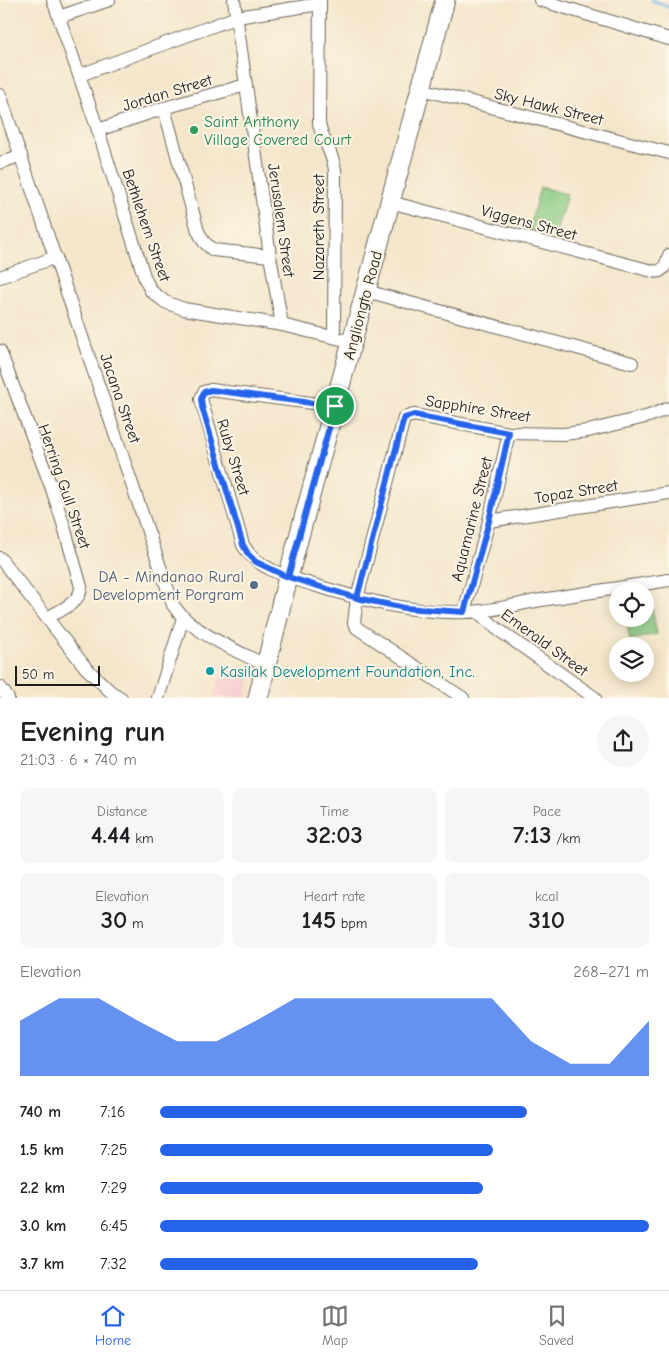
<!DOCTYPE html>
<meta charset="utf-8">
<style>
body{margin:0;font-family:"Comic Neue",sans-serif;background:#f6f6f6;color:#202124;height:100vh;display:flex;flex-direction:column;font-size:19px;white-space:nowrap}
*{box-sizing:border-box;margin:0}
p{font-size:16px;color:#757577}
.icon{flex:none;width:28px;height:28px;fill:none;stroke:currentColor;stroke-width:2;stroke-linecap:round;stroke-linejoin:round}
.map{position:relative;height:698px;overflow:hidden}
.side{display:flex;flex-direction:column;background:#fff;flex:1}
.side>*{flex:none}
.controls{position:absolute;left:609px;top:582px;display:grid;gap:10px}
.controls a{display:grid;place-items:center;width:45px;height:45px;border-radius:50%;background:#fff;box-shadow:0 2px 12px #0003;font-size:25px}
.scale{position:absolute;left:15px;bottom:12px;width:85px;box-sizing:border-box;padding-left:5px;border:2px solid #1c1c1c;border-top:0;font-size:14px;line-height:18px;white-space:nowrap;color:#1c1c1c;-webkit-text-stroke:4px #fcf5e5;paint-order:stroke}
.pin{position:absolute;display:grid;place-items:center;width:42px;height:42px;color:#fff;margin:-21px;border:2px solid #fff;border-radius:50%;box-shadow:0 1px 5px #0007}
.round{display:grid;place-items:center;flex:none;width:52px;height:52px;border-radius:26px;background:#f6f6f6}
.summary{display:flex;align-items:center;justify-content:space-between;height:85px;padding:0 20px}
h1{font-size:28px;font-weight:700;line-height:38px}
.stats{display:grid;grid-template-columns:repeat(3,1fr);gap:8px;height:85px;padding:5px 20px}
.stats div{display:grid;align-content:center;border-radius:10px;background:#f6f6f6;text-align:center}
.stats b{font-size:25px;font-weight:700}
.stats small{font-size:14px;font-weight:400}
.stats p{font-size:14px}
.chart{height:140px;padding:10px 20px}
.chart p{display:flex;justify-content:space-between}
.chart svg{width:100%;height:90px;margin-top:5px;fill:#2563eb;opacity:.7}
ul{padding:0 20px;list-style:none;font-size:16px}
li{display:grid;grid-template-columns:80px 60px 1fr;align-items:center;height:38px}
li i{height:12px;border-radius:6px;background:#2563eb}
.menu{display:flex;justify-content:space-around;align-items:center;height:70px;border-top:1px solid #e0e0e0;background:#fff;font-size:14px;color:#757577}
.menu a{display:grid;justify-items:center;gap:2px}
.menu .on{color:#2563eb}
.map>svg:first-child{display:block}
.built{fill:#f7cfd2}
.green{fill:#88c981;stroke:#52724e}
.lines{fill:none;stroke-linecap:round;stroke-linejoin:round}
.stream{stroke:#73b2e6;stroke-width:3}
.minor-casing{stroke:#686359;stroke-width:14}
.primary-casing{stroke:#686359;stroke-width:21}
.minor{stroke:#fff;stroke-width:12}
.primary{stroke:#fff;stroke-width:19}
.route-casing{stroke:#fff;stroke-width:10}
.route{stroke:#2563eb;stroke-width:6}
.leisure-dot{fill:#2e9e5b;stroke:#fcf5e5;stroke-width:2}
.service-dot{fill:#5c6f8a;stroke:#fcf5e5;stroke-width:2}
.culture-dot{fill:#0f9aa8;stroke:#fcf5e5;stroke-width:2}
.labels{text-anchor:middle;stroke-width:4;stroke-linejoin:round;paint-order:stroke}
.street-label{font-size:16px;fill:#1c1c1c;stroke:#fcf5e5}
.leisure-label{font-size:16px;fill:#27864d;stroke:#fcf5e5;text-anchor:start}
.service-label{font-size:16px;fill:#4e5e75;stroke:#fcf5e5;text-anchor:end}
.culture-label{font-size:16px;fill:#0d838f;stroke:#fcf5e5;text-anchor:start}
</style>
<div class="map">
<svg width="669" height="698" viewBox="0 0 669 698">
<rect width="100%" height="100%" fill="#fcf5e5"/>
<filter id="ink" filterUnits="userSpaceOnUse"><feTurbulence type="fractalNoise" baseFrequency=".02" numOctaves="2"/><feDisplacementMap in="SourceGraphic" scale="10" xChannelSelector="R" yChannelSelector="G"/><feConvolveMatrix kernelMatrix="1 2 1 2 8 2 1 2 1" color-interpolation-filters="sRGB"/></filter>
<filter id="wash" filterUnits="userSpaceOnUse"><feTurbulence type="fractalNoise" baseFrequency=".0096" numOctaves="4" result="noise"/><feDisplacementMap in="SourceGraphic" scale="20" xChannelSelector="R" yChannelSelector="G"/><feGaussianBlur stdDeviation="1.12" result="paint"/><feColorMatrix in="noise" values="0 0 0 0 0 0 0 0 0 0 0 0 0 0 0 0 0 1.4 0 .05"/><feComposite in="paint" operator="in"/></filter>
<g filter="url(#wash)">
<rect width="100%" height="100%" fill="#f4e6ca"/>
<path class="built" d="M223 664 252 672 245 697H214Z"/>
<g class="green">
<path d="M540 187 567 194 555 236 529 229Z"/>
<path d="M645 592H649L657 634 630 640 626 619H645Z"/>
</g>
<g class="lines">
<path class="stream" d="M652 0 669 7"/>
</g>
</g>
<g filter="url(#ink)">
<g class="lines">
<g class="minor-casing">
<g id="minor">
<path d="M53 0 98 130 145 279 151 291 165 302 184 309 282 325 353 342"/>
<path d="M234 0 270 256 282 325"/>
<path d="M320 0 319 123C322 140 333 153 335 170L334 337"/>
<path d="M540 0 669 39"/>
<path d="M59 17 109 0"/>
<path d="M80 75 237 17 320 4"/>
<path d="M421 89 669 153"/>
<path d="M0 95 173 605C190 632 238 651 267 666"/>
<path d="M164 108 198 231 204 242 213 250 270 256"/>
<path d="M98 130 164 108 246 85"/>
<path d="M0 163 21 155"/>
<path d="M390 202 652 271C663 274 666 265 669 255"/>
<path d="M0 277 56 257"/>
<path d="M366 291 632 363"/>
<path d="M0 351 52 489 63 523 81 587C81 602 59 611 47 618"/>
<path d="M335 406 211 390 204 392 201 399 243 545C257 569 288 577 314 585 363 600 414 614 466 612 491 612 517 604 541 600 584 593 626 587 669 580"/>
<path d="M489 521 669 493"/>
<path d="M0 558 86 668 111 692 121 698"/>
<path d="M464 612 489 521 509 433"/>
<path d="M478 612 496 628 595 698"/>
<path d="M0 687 8 698"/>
<path d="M158 698 183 618"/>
<path d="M463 698 357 628 354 623 357 598 404 418 414 415 509 433 564 434 588 431 649 416 669 408"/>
</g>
</g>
<g class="primary-casing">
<path id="primary" d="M258 698 288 577 445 0"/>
</g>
<use href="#minor" class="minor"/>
<use href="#primary" class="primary"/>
</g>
</g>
<g class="lines" filter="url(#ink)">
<g class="route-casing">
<path id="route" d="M335 406 288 577 357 598 405 608 464 612 489 521 509 433 414 415 404 418 357 598 288 577 256 562 248 554 243 545 202 407 201 399 204 392 211 390 335 406"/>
</g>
<use href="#route" class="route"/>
</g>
<circle class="leisure-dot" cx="194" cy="130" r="5"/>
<circle class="service-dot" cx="254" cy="585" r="5"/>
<circle class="culture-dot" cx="210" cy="671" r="5"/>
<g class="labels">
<g class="street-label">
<text transform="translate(167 92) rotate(-17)" y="6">Jordan Street</text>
<text transform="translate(549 106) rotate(14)" y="6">Sky Hawk Street</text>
<text transform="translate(282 220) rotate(82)" y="6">Jerusalem Street</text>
<text transform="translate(529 222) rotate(15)" y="6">Viggens Street</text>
<text transform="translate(147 225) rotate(71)" y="6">Bethlehem Street</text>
<text transform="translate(318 227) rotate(-90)" y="6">Nazareth Street</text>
<text transform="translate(362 305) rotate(-75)" y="6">Angliongto Road</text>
<text transform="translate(121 398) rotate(71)" y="6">Jacana Street</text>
<text transform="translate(478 408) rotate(9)" y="6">Sapphire Street</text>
<text transform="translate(234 457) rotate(73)" y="6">Ruby Street</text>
<text transform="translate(65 486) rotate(71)" y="6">Herring Gull Street</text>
<text transform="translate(576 491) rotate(-9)" y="6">Topaz Street</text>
<text transform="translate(471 519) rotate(-76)" y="6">Aquamarine Street</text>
<text transform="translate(545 642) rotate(36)" y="6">Emerald Street</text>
</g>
<g class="leisure-label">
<text x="204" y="127">Saint Anthony<tspan x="204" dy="18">Village Covered Court</tspan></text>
</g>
<g class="service-label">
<text x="244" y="582">DA - Mindanao Rural<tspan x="244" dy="18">Development Porgram</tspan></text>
</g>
<g class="culture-label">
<text x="220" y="677">Kasilak Development Foundation, Inc.</text>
</g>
</g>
</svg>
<div class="controls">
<a><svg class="icon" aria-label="locate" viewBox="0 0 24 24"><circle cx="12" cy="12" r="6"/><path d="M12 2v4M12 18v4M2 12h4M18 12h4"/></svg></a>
<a><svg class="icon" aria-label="layers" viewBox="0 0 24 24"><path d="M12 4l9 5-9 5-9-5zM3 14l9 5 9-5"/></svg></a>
</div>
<div class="scale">50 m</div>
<div class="pin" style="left:335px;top:406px;background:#1e9e55"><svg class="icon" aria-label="arrive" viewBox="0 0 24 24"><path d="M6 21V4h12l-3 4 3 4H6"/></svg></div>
</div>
<section class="side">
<div class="summary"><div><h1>Evening run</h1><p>21:03 · 6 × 740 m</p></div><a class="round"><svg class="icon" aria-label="share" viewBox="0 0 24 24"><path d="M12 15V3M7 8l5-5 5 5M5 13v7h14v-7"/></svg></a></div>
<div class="stats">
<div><p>Distance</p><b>4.44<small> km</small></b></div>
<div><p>Time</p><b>32:03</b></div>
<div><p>Pace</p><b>7:13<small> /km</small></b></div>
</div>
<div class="stats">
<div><p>Elevation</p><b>30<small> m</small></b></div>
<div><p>Heart rate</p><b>145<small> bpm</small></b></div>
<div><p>kcal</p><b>310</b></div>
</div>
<div class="chart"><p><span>Elevation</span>268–271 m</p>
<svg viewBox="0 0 160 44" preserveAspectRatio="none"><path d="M0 44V17L10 6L20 6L30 17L40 27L50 27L60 17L70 6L80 6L90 6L100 6L110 6L120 6L130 27L140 38L150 38L160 17V44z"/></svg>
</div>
<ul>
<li><b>740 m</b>7:16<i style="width:75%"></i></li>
<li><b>1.5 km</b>7:25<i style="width:68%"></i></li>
<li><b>2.2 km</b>7:29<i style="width:66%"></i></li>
<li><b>3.0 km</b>6:45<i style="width:100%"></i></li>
<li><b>3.7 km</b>7:32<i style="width:65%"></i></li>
</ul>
</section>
<nav class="menu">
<a class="on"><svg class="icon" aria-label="home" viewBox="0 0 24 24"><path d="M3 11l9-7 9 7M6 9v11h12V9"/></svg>Home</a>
<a><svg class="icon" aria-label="map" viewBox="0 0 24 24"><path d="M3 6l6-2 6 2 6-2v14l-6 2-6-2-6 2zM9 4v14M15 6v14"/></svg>Map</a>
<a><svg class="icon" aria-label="saved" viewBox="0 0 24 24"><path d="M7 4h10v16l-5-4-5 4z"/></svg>Saved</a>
</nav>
